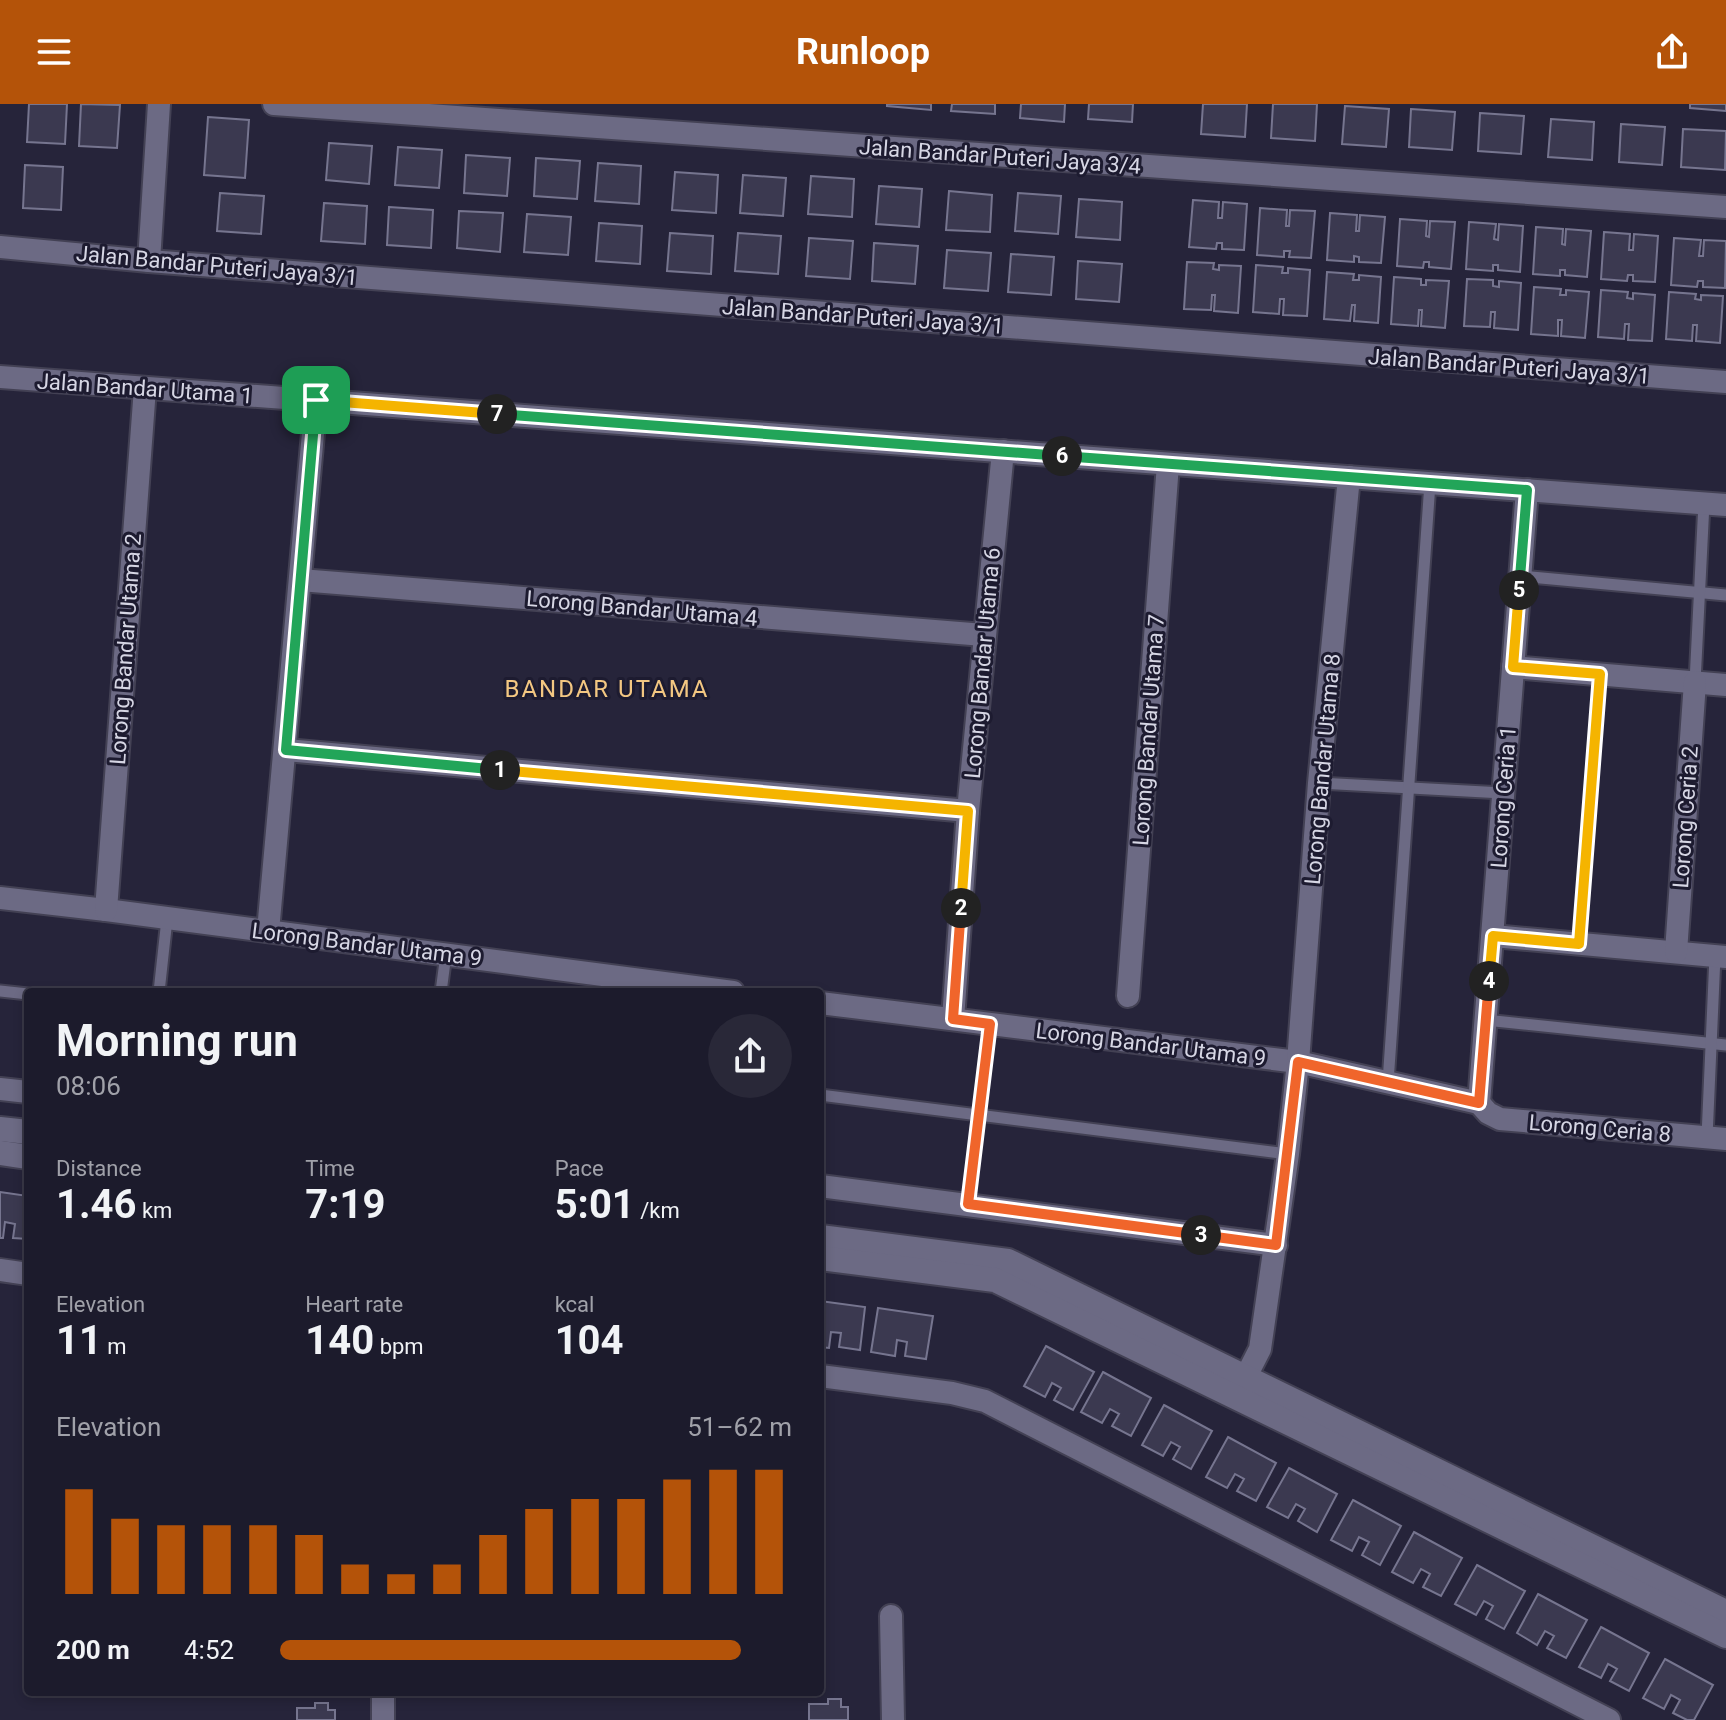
<!DOCTYPE html>
<meta charset="utf-8">
<style>
body{margin:0;font-family:Roboto,sans-serif;background:#292838;color:#f1f3f6;height:100vh;display:flex;flex-direction:column;font-size:30px;white-space:nowrap}
*{box-sizing:border-box;margin:0}
p{font-size:26px;color:#a0a1a9}
.icon{flex:none;width:44px;height:44px;fill:none;stroke:currentColor;stroke-width:2;stroke-linecap:round;stroke-linejoin:round}
.map{position:relative;flex:1;overflow:hidden}
.panel{position:absolute;left:24px;top:884px;width:800px;height:708px;display:flex;flex-direction:column;background:#1c1b2c;border-radius:8px;box-shadow:0 4px 12px #0003,0 0 0 2px #3a3948}
.panel>*{flex:none}
.pin{position:absolute;display:grid;place-items:center;width:68px;height:68px;color:#fff;margin:-34px;border-radius:16px;box-shadow:0 4px 12px #0006}
.km{position:absolute;width:40px;height:40px;margin:-20px;border-radius:50%;background:#222;color:#fff;font-size:22px;line-height:40px;text-align:center}
.round{display:grid;place-items:center;flex:none;width:84px;height:84px;border-radius:42px;background:#292838}
.overview{display:flex;align-items:center;justify-content:space-between;height:136px;padding:0 32px}
h1{font-size:44px;font-weight:700;line-height:60px}
.metrics{display:grid;grid-template-columns:repeat(3,1fr);gap:12px;height:136px;padding:8px 32px}
.metrics div{display:grid;align-content:center}
.metrics b{font-size:40px;font-weight:700}
.metrics small{font-size:22px;font-weight:400}
.metrics p{font-size:22px}
.chart{height:224px;padding:16px 32px}
.chart p{display:flex;justify-content:space-between}
.chart svg{width:100%;height:144px;margin-top:8px;stroke:#b45309;stroke-width:6}
ul{padding:0 32px;list-style:none;font-size:26px}
li{display:grid;grid-template-columns:128px 96px 1fr;align-items:center;height:60px}
li i{height:20px;border-radius:10px;background:#b45309}
header{display:flex;justify-content:space-between;align-items:center;height:104px;padding:0 32px;background:#b45309;color:#fff;font-size:36px;font-weight:700}
.map>svg:first-child{display:block}
.building{fill:#3b3950;stroke:#76758f;stroke-width:2}
.lines{fill:none;stroke-linecap:round;stroke-linejoin:round}
.lane-casing{stroke:#434154;stroke-width:15}
.street-casing{stroke:#434154;stroke-width:26}
.secondary-casing{stroke:#434154;stroke-width:28}
.lane{stroke:#6c6a84;stroke-width:11}
.street{stroke:#6c6a84;stroke-width:22}
.secondary{stroke:#6c6a84;stroke-width:24}
.split-1-casing{stroke:#fff;stroke-width:16}
.split-2-casing{stroke:#fff;stroke-width:16}
.split-3-casing{stroke:#fff;stroke-width:16}
.split-4-casing{stroke:#fff;stroke-width:16}
.split-5-casing{stroke:#fff;stroke-width:16}
.split-6-casing{stroke:#fff;stroke-width:16}
.split-7-casing{stroke:#fff;stroke-width:16}
.split-8-casing{stroke:#fff;stroke-width:16}
.split-1{stroke:#22a559;stroke-width:10}
.split-2{stroke:#f5b400;stroke-width:10}
.split-3{stroke:#f0652b;stroke-width:10}
.split-4{stroke:#f0652b;stroke-width:10}
.split-5{stroke:#f5b400;stroke-width:10}
.split-6{stroke:#22a559;stroke-width:10}
.split-7{stroke:#22a559;stroke-width:10}
.split-8{stroke:#f5b400;stroke-width:10}
.labels{text-anchor:middle;stroke-width:6;stroke-linejoin:round;paint-order:stroke}
.street-label{font-size:22px;fill:#d6d6e4;stroke:#1d1b30}
.neighbourhood-label{font-size:24px;letter-spacing:2px;fill:#f3c782;stroke:#1d1b30}
</style>
<header><svg class="icon" aria-label="menu" viewBox="0 0 24 24"><path d="M4 6h16M4 12h16M4 18h16"/></svg>Runloop<svg class="icon" aria-label="share" viewBox="0 0 24 24"><path d="M12 15V3M7 8l5-5 5 5M5 13v7h14v-7"/></svg></header>
<div class="map">
<svg width="1726" height="1616" viewBox="0 0 1726 1616">
<rect width="100%" height="100%" fill="#26243a"/>
<g class="building">
<path d="M29 0H67L65 40 27 38Z"/>
<path d="M81 0 120 1 117 44 79 42Z"/>
<path d="M887 0H931V6L887 2Z"/>
<path d="M952 0H995V10L951 7Z"/>
<path d="M1021 0H1065L1064 18 1020 14Z"/>
<path d="M1089 0H1133L1132 18 1088 15Z"/>
<path d="M1203 0H1247L1245 33 1201 30Z"/>
<path d="M1273 0H1317L1315 37 1271 34Z"/>
<path d="M1690 0H1726V7L1690 4Z"/>
<path d="M1345 2 1389 5 1386 43 1342 40Z"/>
<path d="M1411 5 1455 8 1452 46 1409 43Z"/>
<path d="M1480 9 1524 12 1521 50 1478 47Z"/>
<path d="M208 13 249 16 245 74 204 71Z"/>
<path d="M1551 15 1594 18 1592 56 1548 53Z"/>
<path d="M1621 20 1665 23 1662 61 1619 58Z"/>
<path d="M1683 25 1726 27 1725 66 1681 63Z"/>
<path d="M329 39 372 42 369 80 326 76Z"/>
<path d="M398 43 442 46 439 84 395 81Z"/>
<path d="M466 51 510 54 507 92 464 89Z"/>
<path d="M536 54 580 57 577 95 534 92Z"/>
<path d="M598 59 641 62 639 100 595 97Z"/>
<path d="M25 61 63 63 61 106 23 104Z"/>
<path d="M675 68 718 71 716 109 672 106Z"/>
<path d="M743 71 786 74 783 112 740 109Z"/>
<path d="M811 72 854 75 852 113 808 110Z"/>
<path d="M879 82 922 85 919 123 876 120Z"/>
<path d="M949 87 992 91 990 128 946 126Z"/>
<path d="M220 89 264 92 261 130 217 127Z"/>
<path d="M1018 89 1061 92 1058 130 1015 127Z"/>
<path d="M1079 95 1122 98 1120 136 1076 133Z"/>
<path d="M1193 96 1219 98 1218 114H1222L1223 98 1247 100 1244 146 1222 145V139H1217L1216 145 1189 143Z"/>
<path d="M324 99 367 102 365 140 321 137Z"/>
<path d="M389 103 433 106 431 144 387 141Z"/>
<path d="M1260 104 1287 106 1286 122H1289L1290 106 1315 107 1311 154 1289 153 1290 147H1284V153L1257 151Z"/>
<path d="M459 107 503 109 500 148 457 144Z"/>
<path d="M1330 109 1357 111 1356 127H1359L1360 111 1385 113 1381 159 1359 158V153L1354 152V158L1327 156Z"/>
<path d="M527 110 571 113 568 151 524 148Z"/>
<path d="M1400 115 1427 117 1426 132 1429 133 1430 117 1455 118 1451 165 1429 163V158H1424L1423 164 1397 162Z"/>
<path d="M1469 118 1496 120 1494 135 1498 136 1499 120 1523 122 1520 168 1498 166V161H1493V167L1466 165Z"/>
<path d="M599 119 642 122 640 160 596 157Z"/>
<path d="M1536 123 1563 125 1562 140 1565 141 1566 125 1591 127 1587 173 1565 171V166H1560V172L1533 170Z"/>
<path d="M1604 128 1630 130 1629 146H1633L1634 130 1658 132 1655 178 1633 177V171H1628L1627 177 1601 175Z"/>
<path d="M670 129 713 132 711 170 667 167Z"/>
<path d="M738 129 781 132 778 170 735 167Z"/>
<path d="M809 134 853 137 850 175 806 172Z"/>
<path d="M1674 134 1701 136 1699 152H1703L1704 136 1726 137 1725 184 1703 183V177H1698L1697 183 1671 181Z"/>
<path d="M874 139 918 142 915 180 872 177Z"/>
<path d="M947 146 991 149 988 187 944 184Z"/>
<path d="M1011 150 1054 153 1051 191 1008 188Z"/>
<path d="M1078 157 1122 160 1119 198 1076 195Z"/>
<path d="M1187 158 1214 159 1213 165 1219 166V161L1241 162 1238 209 1214 207 1215 191H1212L1211 206 1184 205Z"/>
<path d="M1256 161 1283 163 1282 169H1288V164L1310 166 1307 212 1283 211 1284 195H1280L1279 210 1253 208Z"/>
<path d="M1327 168 1354 170 1353 176H1359V171L1381 173 1378 219 1354 217 1355 201H1352L1350 217 1324 215Z"/>
<path d="M1394 173 1421 175V181H1426V176L1449 177 1445 224 1421 222 1422 206H1419L1418 222 1391 220Z"/>
<path d="M1467 175 1493 176V182L1499 183V177L1521 179 1518 226 1494 224 1495 208H1491L1490 223 1464 222Z"/>
<path d="M1534 183 1561 185 1560 191H1566V186L1589 188 1585 234 1561 232 1562 216H1558V232L1531 230Z"/>
<path d="M1601 186 1628 188 1627 194 1633 195V189L1655 191 1652 237 1628 236 1629 220H1625L1624 235 1598 233Z"/>
<path d="M1669 188 1696 190 1695 195 1701 196V191L1723 192 1720 239 1696 237 1697 221H1693L1692 237 1666 235Z"/>
<path d="M0 1088 28 1092V1135L13 1134 15 1120 5 1118 3 1134H0Z"/>
<path d="M820 1197 865 1203 860 1246 839 1243 841 1229 831 1228 829 1244 820 1243Z"/>
<path d="M878 1204 933 1212 926 1255 905 1252 907 1238 897 1236 895 1252 871 1248Z"/>
<path d="M1046 1242 1094 1268 1073 1306 1054 1296 1061 1284 1052 1279 1045 1293 1024 1282Z"/>
<path d="M1103 1268 1151 1294 1131 1332 1112 1322 1119 1310 1110 1305 1102 1319 1081 1308Z"/>
<path d="M1164 1301 1212 1327 1191 1365 1173 1355 1180 1343 1171 1338 1163 1352 1142 1341Z"/>
<path d="M1228 1333 1276 1359 1256 1397 1237 1387 1244 1375 1235 1370 1227 1384 1206 1373Z"/>
<path d="M1289 1364 1337 1390 1317 1428 1298 1417 1305 1405 1296 1400 1288 1414 1267 1403Z"/>
<path d="M1353 1396 1401 1422 1380 1461 1362 1451 1369 1438 1359 1433 1352 1447 1331 1436Z"/>
<path d="M1414 1428 1462 1454 1441 1492 1423 1483 1430 1470 1421 1465 1413 1479 1392 1468Z"/>
<path d="M1477 1461 1525 1487 1504 1525 1486 1515 1493 1502 1484 1497 1476 1511 1455 1500Z"/>
<path d="M1538 1490 1587 1516 1566 1554 1547 1544 1554 1532 1545 1527 1537 1541 1517 1529Z"/>
<path d="M1601 1523 1649 1549 1629 1587 1610 1577 1617 1565 1608 1560 1601 1574 1579 1563Z"/>
<path d="M1665 1555 1713 1581 1694 1616H1687L1673 1609 1680 1596 1671 1591 1664 1605 1643 1594Z"/>
<path d="M828 1595H841V1603H848V1616H809V1600H828Z"/>
<path d="M315 1599H328V1606H335V1616H297V1604H315Z"/>
</g>
<g class="lines">
<g class="lane-casing">
<g id="lane">
<path d="M1520 472 1726 491"/>
<path d="M1695 578 1704 399"/>
<path d="M1319 679 1503 689"/>
<path d="M1579 840 1600 570"/>
<path d="M0 887 28 890"/>
<path d="M159 888 167 815"/>
<path d="M441 888 446 850"/>
<path d="M1485 916 1726 941"/>
<path d="M1388 978 1430 379"/>
<path d="M820 991 1288 1050"/>
<path d="M1707 1033 1715 852"/>
<path d="M968 1100 990 920"/>
</g>
</g>
<g class="street-casing">
<g id="street">
<path d="M274 0 1726 103"/>
<path d="M0 143 149 157 1726 278"/>
<path d="M149 157 159 0"/>
<path d="M0 273 1726 401"/>
<path d="M300 476 984 531"/>
<path d="M1513 563 1726 581"/>
<path d="M286 646 968 707"/>
<path d="M0 794 106 806 733 888"/>
<path d="M106 806 145 284"/>
<path d="M268 827 316 296"/>
<path d="M1493 832 1726 853"/>
<path d="M1676 848 1695 578"/>
<path d="M1128 892 1168 360"/>
<path d="M820 899 1298 958 1479 999"/>
<path d="M953 915 968 707 1003 347"/>
<path d="M0 985 28 988"/>
<path d="M1479 999 1527 386"/>
<path d="M1479 999 1488 1009 1500 1015 1726 1035"/>
<path d="M820 1082 1276 1141"/>
<path d="M0 1166 28 1170"/>
<path d="M820 1272 952 1289 985 1297 1609 1616"/>
<path d="M1237 1290 1260 1245 1288 1050 1298 958 1319 679 1349 373"/>
<path d="M891 1512 893 1616"/>
<path d="M383 1588V1616"/>
</g>
</g>
<g class="secondary-casing">
<g id="secondary">
<path d="M0 1025 28 1028"/>
<path d="M0 1049 28 1053"/>
<path d="M820 1133 1008 1157 1726 1508"/>
<path d="M820 1154 995 1176 1726 1532"/>
</g>
</g>
<use href="#lane" class="lane"/>
<use href="#street" class="street"/>
<use href="#secondary" class="secondary"/>
</g>
<g class="lines">
<g class="split-1-casing">
<path id="split-1" d="M316 296 286 646 500 666"/>
</g>
<g class="split-2-casing">
<path id="split-2" d="M500 666 968 707 961 804"/>
</g>
<g class="split-3-casing">
<path id="split-3" d="M961 804 953 915 990 920 968 1100 1201 1131"/>
</g>
<g class="split-4-casing">
<path id="split-4" d="M1201 1131 1276 1141 1298 958 1479 999 1489 877"/>
</g>
<g class="split-5-casing">
<path id="split-5" d="M1489 877 1493 832 1579 840 1600 570 1513 563 1519 486"/>
</g>
<g class="split-6-casing">
<path id="split-6" d="M1062 352 1527 386 1519 486"/>
</g>
<g class="split-7-casing">
<path id="split-7" d="M497 310 1062 352"/>
</g>
<g class="split-8-casing">
<path id="split-8" d="M316 296 497 310"/>
</g>
<use href="#split-1" class="split-1"/>
<use href="#split-2" class="split-2"/>
<use href="#split-3" class="split-3"/>
<use href="#split-4" class="split-4"/>
<use href="#split-5" class="split-5"/>
<use href="#split-6" class="split-6"/>
<use href="#split-7" class="split-7"/>
<use href="#split-8" class="split-8"/>
</g>
<g class="labels">
<g class="street-label">
<text transform="translate(1000 52) rotate(4)" y="8">Jalan Bandar Puteri Jaya 3/4</text>
<text transform="translate(217 161) rotate(5)" y="8">Jalan Bandar Puteri Jaya 3/1</text>
<text transform="translate(863 212) rotate(4)" y="8">Jalan Bandar Puteri Jaya 3/1</text>
<text transform="translate(1509 262) rotate(4)" y="8">Jalan Bandar Puteri Jaya 3/1</text>
<text transform="translate(145 284) rotate(4)" y="8">Jalan Bandar Utama 1</text>
<text transform="translate(642 504) rotate(5)" y="8">Lorong Bandar Utama 4</text>
<text transform="translate(125 545) rotate(-86)" y="8">Lorong Bandar Utama 2</text>
<text transform="translate(982 559) rotate(-85)" y="8">Lorong Bandar Utama 6</text>
<text transform="translate(1148 626) rotate(-86)" y="8">Lorong Bandar Utama 7</text>
<text transform="translate(1322 665) rotate(-85)" y="8">Lorong Bandar Utama 8</text>
<text transform="translate(1503 693) rotate(-86)" y="8">Lorong Ceria 1</text>
<text transform="translate(1685 713) rotate(-86)" y="8">Lorong Ceria 2</text>
<text transform="translate(367 840) rotate(7)" y="8">Lorong Bandar Utama 9</text>
<text transform="translate(1151 940) rotate(7)" y="8">Lorong Bandar Utama 9</text>
<text transform="translate(1600 1024) rotate(5)" y="8">Lorong Ceria 8</text>
</g>
<g class="neighbourhood-label">
<text x="607" y="593">BANDAR UTAMA</text>
</g>
</g>
</svg>
<div class="pin" style="left:316px;top:296px;background:#1e9e55"><svg class="icon" aria-label="arrive" viewBox="0 0 24 24"><path d="M6 21V4h12l-3 4 3 4H6"/></svg></div>
<b class="km" style="left:500px;top:666px">1</b>
<b class="km" style="left:961px;top:804px">2</b>
<b class="km" style="left:1201px;top:1131px">3</b>
<b class="km" style="left:1489px;top:877px">4</b>
<b class="km" style="left:1519px;top:486px">5</b>
<b class="km" style="left:1062px;top:352px">6</b>
<b class="km" style="left:497px;top:310px">7</b>
<section class="panel">
<div class="overview"><div><h1>Morning run</h1><p>08:06</p></div><a class="round"><svg class="icon" aria-label="share" viewBox="0 0 24 24"><path d="M12 15V3M7 8l5-5 5 5M5 13v7h14v-7"/></svg></a></div>
<div class="metrics">
<div><p>Distance</p><b>1.46<small> km</small></b></div>
<div><p>Time</p><b>7:19</b></div>
<div><p>Pace</p><b>5:01<small> /km</small></b></div>
</div>
<div class="metrics">
<div><p>Elevation</p><b>11<small> m</small></b></div>
<div><p>Heart rate</p><b>140<small> bpm</small></b></div>
<div><p>kcal</p><b>104</b></div>
</div>
<div class="chart"><p><span>Elevation</span>51–62 m</p>
<svg viewBox="0 0 160 44" preserveAspectRatio="none"><path d="M5 44V12M15 44V21M25 44V23M35 44V23M45 44V23M55 44V26M65 44V35M75 44V38M85 44V35M95 44V26M105 44V18M115 44V15M125 44V15M135 44V9M145 44V6M155 44V6"/></svg>
</div>
<ul>
<li><b>200 m</b>4:52<i style="width:90%"></i></li>
</ul>
</section>
</div>
